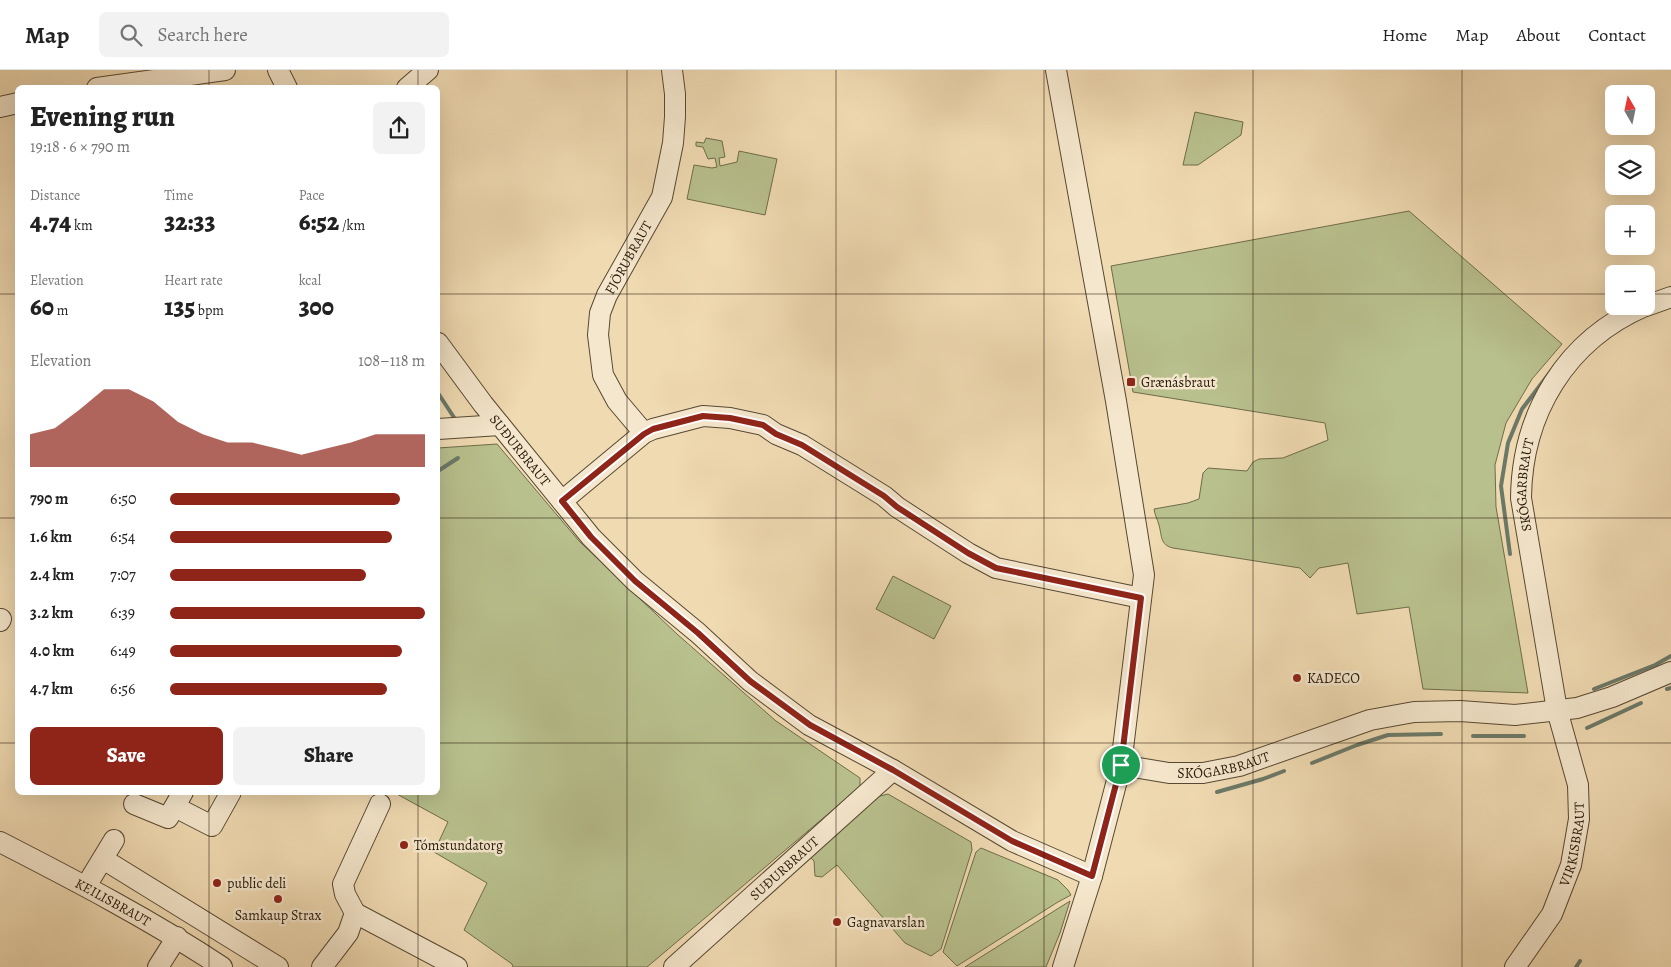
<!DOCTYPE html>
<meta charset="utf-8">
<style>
body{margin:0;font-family:Alegreya,serif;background:#f2f2f2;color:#222;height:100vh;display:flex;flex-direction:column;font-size:19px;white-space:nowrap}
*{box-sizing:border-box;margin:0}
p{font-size:16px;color:#767676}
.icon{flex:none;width:28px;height:28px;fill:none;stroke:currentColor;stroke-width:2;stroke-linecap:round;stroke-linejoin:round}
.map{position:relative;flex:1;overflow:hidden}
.sheet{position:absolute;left:15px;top:15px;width:425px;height:710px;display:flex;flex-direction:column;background:#fff;border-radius:8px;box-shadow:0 5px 20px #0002}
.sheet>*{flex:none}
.needle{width:32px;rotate:351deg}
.controls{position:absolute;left:1605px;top:15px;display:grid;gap:10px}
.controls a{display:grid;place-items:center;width:50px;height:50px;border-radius:8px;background:#fff;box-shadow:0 5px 20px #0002;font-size:25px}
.pin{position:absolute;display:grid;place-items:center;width:42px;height:42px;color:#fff;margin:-21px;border:2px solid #fff;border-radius:50%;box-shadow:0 1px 5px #0007}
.round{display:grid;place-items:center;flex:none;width:52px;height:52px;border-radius:8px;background:#f2f2f2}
.summary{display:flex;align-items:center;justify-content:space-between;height:85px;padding:0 15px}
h1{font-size:28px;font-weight:800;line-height:38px}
.metrics{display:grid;grid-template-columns:repeat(3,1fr);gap:8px;height:85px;padding:5px 15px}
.metrics div{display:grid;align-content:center}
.metrics b{font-size:25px;font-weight:800}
.metrics small{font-size:14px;font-weight:400}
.metrics p{font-size:14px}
.chart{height:140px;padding:10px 15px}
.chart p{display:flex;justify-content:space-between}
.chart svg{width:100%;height:90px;margin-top:5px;fill:#8f2418;opacity:.7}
.cta{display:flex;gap:10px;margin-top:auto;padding:10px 15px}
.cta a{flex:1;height:58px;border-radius:8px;background:#8f2418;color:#fff;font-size:20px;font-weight:800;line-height:58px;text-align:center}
.cta a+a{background:#f2f2f2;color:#222}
ul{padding:0 15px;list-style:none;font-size:16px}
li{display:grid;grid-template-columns:80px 60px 1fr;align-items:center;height:38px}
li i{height:12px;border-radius:6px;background:#8f2418}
header{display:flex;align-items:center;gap:30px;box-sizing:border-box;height:70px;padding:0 25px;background:#fff;border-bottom:1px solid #e0e0e0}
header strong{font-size:24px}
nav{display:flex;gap:28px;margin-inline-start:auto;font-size:18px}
.search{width:350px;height:45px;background:#f2f2f2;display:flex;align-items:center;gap:12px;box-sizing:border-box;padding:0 18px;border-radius:8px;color:#767676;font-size:19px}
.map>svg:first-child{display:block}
.green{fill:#b8c08d;stroke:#6e6c4a}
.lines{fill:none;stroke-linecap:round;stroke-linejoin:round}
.stream{stroke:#6b7968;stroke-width:4}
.minor-casing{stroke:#574832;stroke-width:22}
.minor{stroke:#f5e7cd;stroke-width:20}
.route-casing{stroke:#fff;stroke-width:10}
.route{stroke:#8f2418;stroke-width:6}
.grid{fill:none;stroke:#241708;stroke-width:1;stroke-opacity:0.55}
.poi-dot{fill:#8f2418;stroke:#f5e7cd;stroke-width:2}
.labels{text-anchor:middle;stroke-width:5;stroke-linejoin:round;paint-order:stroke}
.street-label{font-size:14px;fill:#241708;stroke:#f5e7cd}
.poi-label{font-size:14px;fill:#241708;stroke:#f5e7cd;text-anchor:start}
</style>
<header>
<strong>Map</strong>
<div class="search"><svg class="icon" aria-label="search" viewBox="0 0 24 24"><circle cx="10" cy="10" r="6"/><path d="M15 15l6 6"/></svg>Search here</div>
<nav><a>Home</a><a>Map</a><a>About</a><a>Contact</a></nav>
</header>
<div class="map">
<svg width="1671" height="897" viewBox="0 0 1671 897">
<rect width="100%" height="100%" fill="#f0dab2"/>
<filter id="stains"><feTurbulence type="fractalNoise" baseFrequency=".004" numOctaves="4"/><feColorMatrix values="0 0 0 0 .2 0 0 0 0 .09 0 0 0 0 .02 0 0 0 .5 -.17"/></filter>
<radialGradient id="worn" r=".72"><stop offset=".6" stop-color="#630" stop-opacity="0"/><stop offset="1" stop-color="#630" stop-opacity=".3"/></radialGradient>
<g class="green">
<path d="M1195 42 1243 52 1241 65 1198 95H1183Z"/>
<path d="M706 68 722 71 725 87 719 88 720 96 737 92 739 81 777 89 765 145 687 129 694 95 712 98 717 97 715 88 708 89 703 77 696 76V72L704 73Z"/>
<path d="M1409 141 1562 274 1532 309 1506 353 1495 395 1496 437 1528 623 1423 619 1409 537 1357 544 1348 493 1319 498 1310 508 1300 498 1173 478C1160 475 1162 466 1159 455 1157 448 1155 446 1154 439L1188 433 1199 429 1203 403 1208 398 1247 401 1253 392 1259 389 1283 388 1328 370 1325 353 1133 322 1111 196Z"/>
<path d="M497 374 579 471 677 564 776 651 860 708V717L647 897H513L512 894 464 860 487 813 434 782 448 752 395 723 438 722V378Z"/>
<path d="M893 506 951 536 934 569 876 539Z"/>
<path d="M888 724 971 772 972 780 941 879 931 886 905 873 837 795 822 807 815 806 814 791 809 786 876 727Z"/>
<path d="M981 778 1058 810 1068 820 1071 825 1058 832 957 896 943 882 976 782Z"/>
<path d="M1070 831 1060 863 1046 897H965Z"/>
</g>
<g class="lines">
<g class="stream">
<path d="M438 323 455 349"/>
<path d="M438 401 458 388"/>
<path d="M1510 484 1501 416 1508 373 1522 339 1558 292"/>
<path d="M1594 619 1655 595 1671 586"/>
<path d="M1667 619 1671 618"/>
<path d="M1587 658 1641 633"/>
<path d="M1473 666H1524"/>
<path d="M1312 693 1357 675 1388 665 1441 664"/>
<path d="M1217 722 1263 709 1284 701"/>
<path d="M1576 897 1580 891"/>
</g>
<g class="minor-casing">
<g id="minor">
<path d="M278 0 287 18"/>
<path d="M1056 0 1116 331 1144 505 1121 695 1092 806 1063 897"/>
<path d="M97 18 225 0"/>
<path d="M407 18 428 0"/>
<path d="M0 37 18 33"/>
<path d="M1646 236 1671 227"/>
<path id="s1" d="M438 273 483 334 591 467 635 511 698 563 750 611 809 655 893 700 1012 771 1092 806"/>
<path d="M438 359 500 355"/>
<path id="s2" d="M644 363 617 331 603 305 598 265 600 243 607 225 662 127 673 73 675 47V24L672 0"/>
<path d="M562 431 644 363 653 359 703 346 730 348 763 355 776 364 802 375 884 426 897 437 968 483 996 498 1141 528"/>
<path d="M0 551 1 549"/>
<path id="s3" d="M1121 695 1169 703H1203L1239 696 1370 650 1414 642 1460 641 1515 645 1577 638 1612 627 1671 602"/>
<path d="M134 734 168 748 183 722"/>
<path d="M175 737 212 756 231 722"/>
<path id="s4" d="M0 772C76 811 151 850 222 897"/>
<path d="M103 789 278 897"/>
<path d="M86 816 114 770"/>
<path d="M355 843 457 897"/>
<path d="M158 897 177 867"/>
<path d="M322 897 348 863 355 843 345 824 343 814 380 734"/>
<path id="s5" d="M674 897 893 700"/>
<path id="s6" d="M1515 897 1552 844 1571 795 1579 749 1578 715 1557 640 1521 428C1522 343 1566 270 1645 236"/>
</g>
</g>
<use href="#minor" class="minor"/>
</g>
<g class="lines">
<g class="route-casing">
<path id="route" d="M703 346 730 348 763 355 776 364 802 375 884 426 897 437 968 483 996 498 1141 528 1121 695 1092 806 1012 771 893 700 810 655 750 611 698 563 635 511 591 467 562 431 644 364 653 359Z"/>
</g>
<use href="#route" class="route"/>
</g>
<path class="grid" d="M209 0V18M418 0V18M627 0V897M836 0V897M1044 0V897M1253 0V897M1462 0V897M0 224H18M438 224H1614M1646 224H1671M0 448H18M438 448H1671M0 673H18M438 673H1671M209 722V897M418 722V897"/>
<g class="poi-dot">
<rect x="1126" y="307" width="10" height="10" rx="2.5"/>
<circle cx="1297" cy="608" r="5"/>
<circle cx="404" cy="775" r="5"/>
<circle cx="217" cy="813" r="5"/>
<circle cx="278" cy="829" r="5"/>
<circle cx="837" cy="852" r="5"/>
</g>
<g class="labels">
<g class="street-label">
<text dy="5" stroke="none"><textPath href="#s2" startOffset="196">FJÖRUBRAUT</textPath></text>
<text dy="5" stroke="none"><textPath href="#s1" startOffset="135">SUÐURBRAUT</textPath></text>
<text dy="5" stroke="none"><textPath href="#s6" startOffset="504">SKÓGARBRAUT</textPath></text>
<text dy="5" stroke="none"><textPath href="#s3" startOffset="104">SKÓGARBRAUT</textPath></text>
<text dy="5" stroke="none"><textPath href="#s6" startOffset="138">VIRKISBRAUT</textPath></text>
<text dy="5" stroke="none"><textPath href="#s5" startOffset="148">SUÐURBRAUT</textPath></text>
<text dy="5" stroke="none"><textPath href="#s4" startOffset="128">KEILISBRAUT</textPath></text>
</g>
<g class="poi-label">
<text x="1141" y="317">Grænásbraut</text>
<text x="1307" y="613">KADECO</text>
<text x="414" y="780">Tómstundatorg</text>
<text x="227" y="818">public deli</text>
<text x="278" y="850" text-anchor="middle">Samkaup Strax</text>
<text x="847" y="857">Gagnavarslan</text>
</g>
</g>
<rect width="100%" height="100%" filter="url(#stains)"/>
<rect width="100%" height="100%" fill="url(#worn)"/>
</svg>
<div class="controls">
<a><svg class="needle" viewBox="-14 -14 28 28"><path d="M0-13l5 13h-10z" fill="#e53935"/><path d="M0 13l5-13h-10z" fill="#767676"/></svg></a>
<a><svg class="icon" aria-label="layers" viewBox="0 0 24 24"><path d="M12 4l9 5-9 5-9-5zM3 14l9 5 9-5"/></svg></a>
<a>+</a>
<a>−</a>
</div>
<div class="pin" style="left:1121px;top:695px;background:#1e9e55"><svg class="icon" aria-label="arrive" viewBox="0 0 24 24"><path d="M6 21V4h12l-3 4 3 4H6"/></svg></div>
<section class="sheet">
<div class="summary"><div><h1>Evening run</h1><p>19:18 · 6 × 790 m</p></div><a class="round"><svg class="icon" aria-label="share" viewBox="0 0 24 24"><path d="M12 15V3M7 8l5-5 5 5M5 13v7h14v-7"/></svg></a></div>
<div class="metrics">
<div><p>Distance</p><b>4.74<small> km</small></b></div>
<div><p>Time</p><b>32:33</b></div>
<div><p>Pace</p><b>6:52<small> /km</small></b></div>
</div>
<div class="metrics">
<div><p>Elevation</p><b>60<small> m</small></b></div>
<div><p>Heart rate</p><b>135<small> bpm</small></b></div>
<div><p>kcal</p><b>300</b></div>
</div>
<div class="chart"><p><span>Elevation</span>108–118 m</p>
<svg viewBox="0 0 160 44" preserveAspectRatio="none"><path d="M0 44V28L10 25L20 16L30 6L40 6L50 12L60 22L70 28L80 32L90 32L100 35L110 38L120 35L130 32L140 28L150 28L160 28V44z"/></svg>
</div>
<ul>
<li><b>790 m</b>6:50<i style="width:90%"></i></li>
<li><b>1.6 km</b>6:54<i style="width:87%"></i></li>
<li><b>2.4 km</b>7:07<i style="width:77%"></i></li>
<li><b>3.2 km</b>6:39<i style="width:100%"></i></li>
<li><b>4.0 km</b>6:49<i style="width:91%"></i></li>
<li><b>4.7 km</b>6:56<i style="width:85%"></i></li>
</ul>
<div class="cta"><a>Save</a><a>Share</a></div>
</section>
</div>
